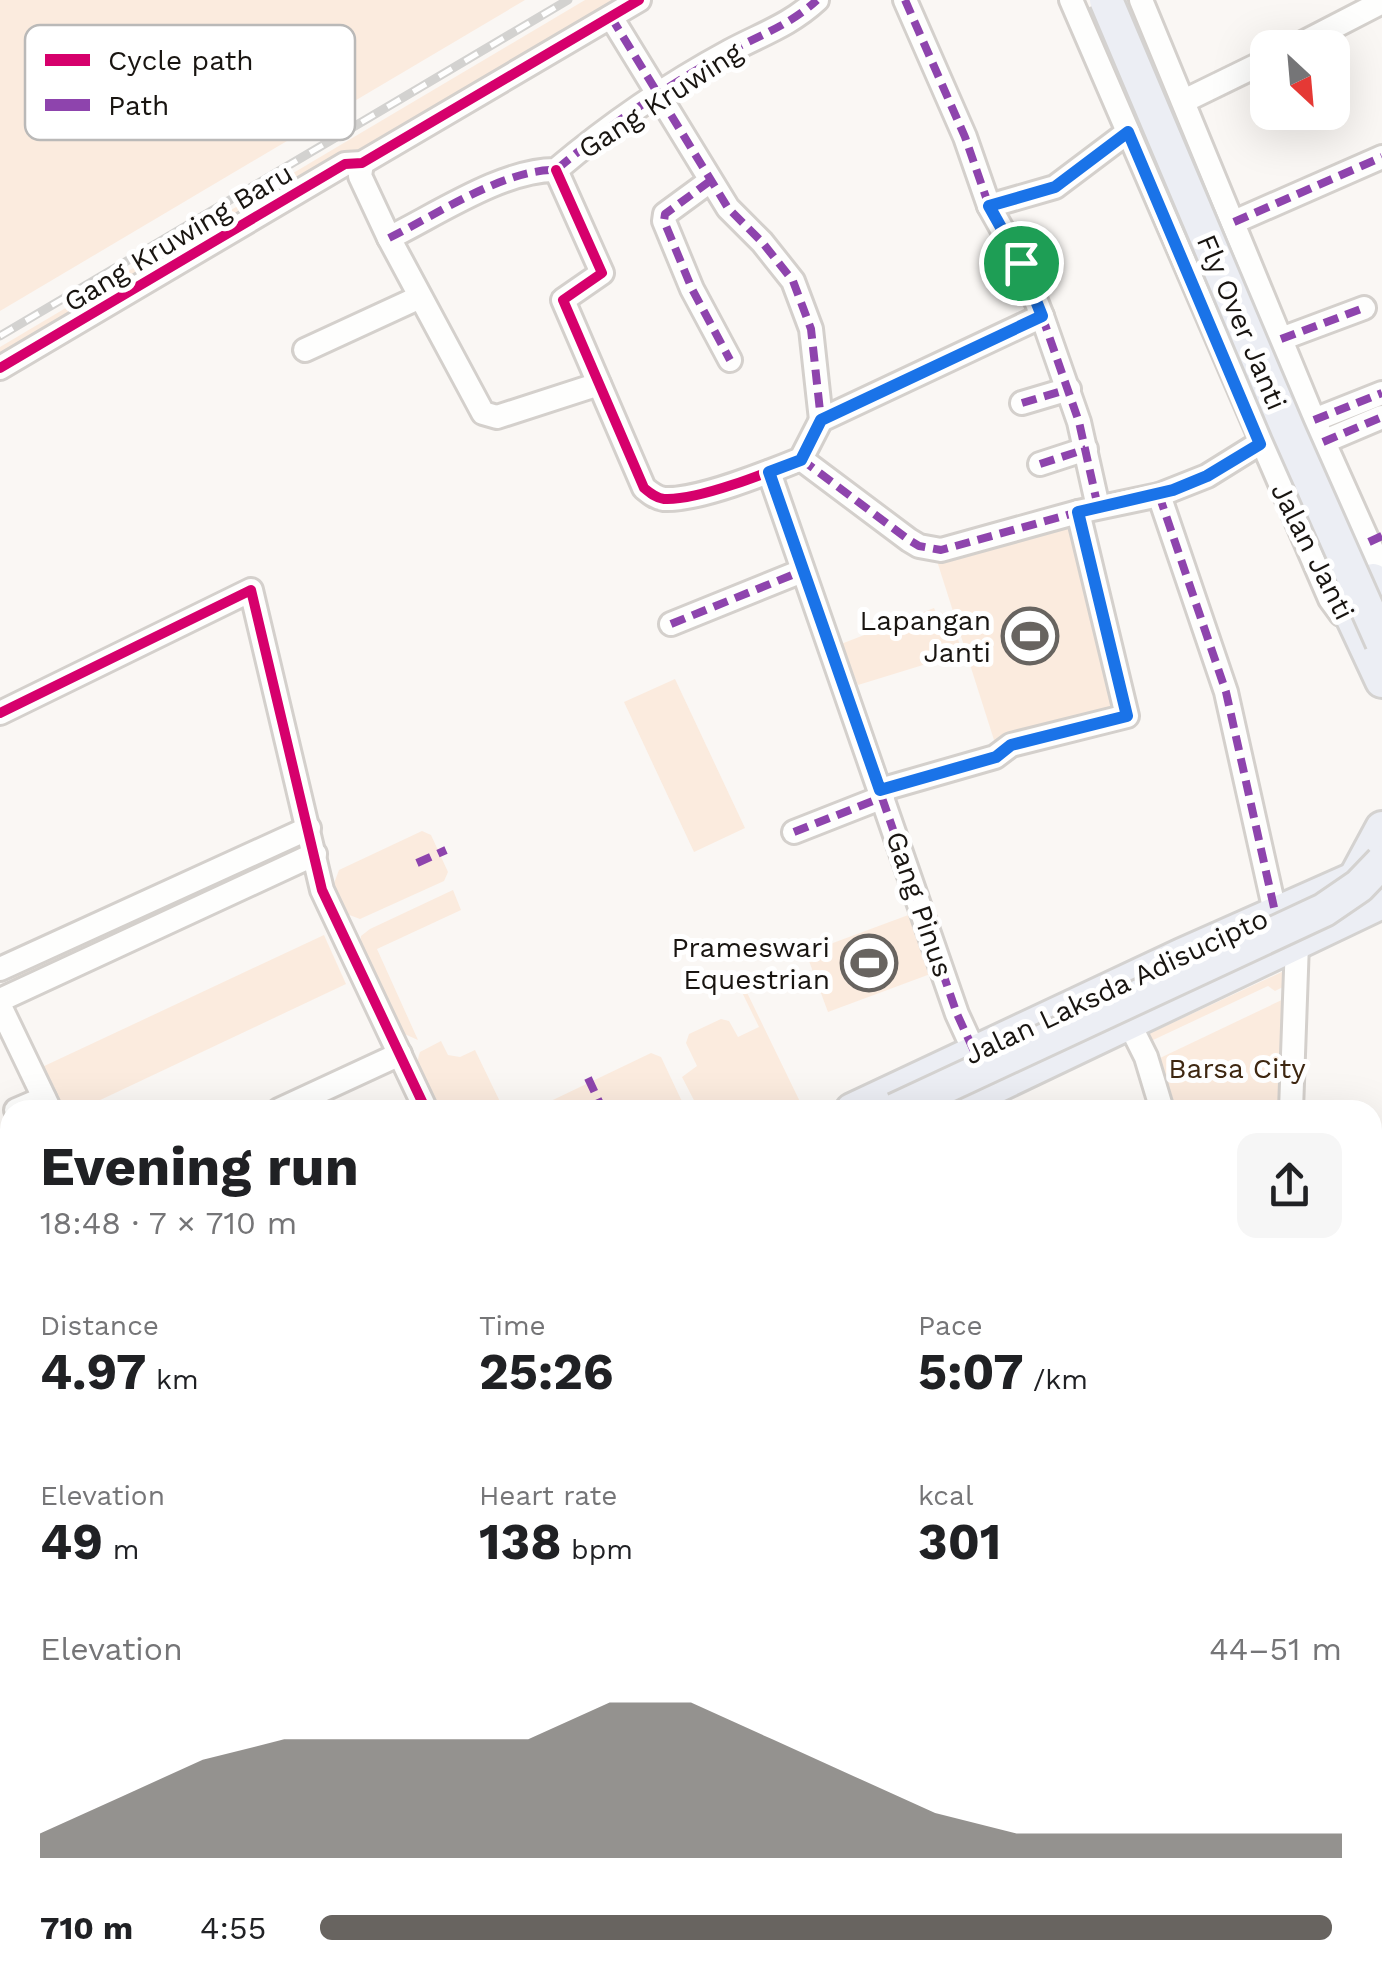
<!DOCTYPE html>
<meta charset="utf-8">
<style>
body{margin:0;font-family:"Work Sans",sans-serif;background:#f6f6f6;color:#202124;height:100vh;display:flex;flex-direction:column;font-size:38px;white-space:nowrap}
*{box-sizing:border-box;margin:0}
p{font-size:32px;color:#757577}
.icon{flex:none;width:55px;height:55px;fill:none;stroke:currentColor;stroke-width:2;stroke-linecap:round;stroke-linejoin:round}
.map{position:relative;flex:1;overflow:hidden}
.side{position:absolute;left:0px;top:1100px;width:1382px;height:888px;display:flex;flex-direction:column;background:#fff;border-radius:30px 30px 0 0;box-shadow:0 10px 40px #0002}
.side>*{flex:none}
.needle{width:65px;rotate:154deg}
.tools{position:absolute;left:1250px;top:30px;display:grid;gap:20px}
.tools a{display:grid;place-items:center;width:100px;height:100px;border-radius:20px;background:#fff;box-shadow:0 10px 40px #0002;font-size:50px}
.pin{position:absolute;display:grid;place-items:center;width:85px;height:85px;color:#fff;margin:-42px;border:5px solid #fff;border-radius:50%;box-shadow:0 2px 10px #0007}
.round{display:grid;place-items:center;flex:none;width:105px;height:105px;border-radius:20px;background:#f6f6f6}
.headline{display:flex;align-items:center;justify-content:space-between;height:170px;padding:0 40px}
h1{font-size:55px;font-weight:700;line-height:75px}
.figures{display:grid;grid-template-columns:repeat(3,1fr);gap:15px;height:170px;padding:10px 40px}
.figures div{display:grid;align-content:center}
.figures b{font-size:50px;font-weight:700}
.figures small{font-size:28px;font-weight:400}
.figures p{font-size:28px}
.chart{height:280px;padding:20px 40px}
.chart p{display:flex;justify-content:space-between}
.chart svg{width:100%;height:180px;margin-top:10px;fill:#686460;opacity:.7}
ul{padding:0 40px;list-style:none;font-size:32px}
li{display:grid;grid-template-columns:160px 120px 1fr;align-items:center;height:75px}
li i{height:25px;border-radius:12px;background:#686460}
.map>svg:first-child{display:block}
.green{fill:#fbebde}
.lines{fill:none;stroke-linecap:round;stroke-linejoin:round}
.minor-casing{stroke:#d4d0cc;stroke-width:28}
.highway-casing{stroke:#d4d2d0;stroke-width:38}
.minor{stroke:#fefefd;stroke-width:22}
.highway{stroke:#eceef4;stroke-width:32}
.rail-casing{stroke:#d3d2d0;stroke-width:9}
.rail{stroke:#fff;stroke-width:5;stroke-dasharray:15;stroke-linecap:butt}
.highway-bridge-casing{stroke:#d4d2d0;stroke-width:38;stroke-linecap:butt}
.highway-bridge{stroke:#eceef4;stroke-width:32}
.quiet{stroke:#8e44ad;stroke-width:8;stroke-dasharray:15 8;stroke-linecap:butt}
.cycleway-casing{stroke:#fff;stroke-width:16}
.cycleway{stroke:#d6006c;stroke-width:10}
.route-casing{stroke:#fff;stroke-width:20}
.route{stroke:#1a73e8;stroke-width:12}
.labels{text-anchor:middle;stroke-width:10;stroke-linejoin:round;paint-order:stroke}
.street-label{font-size:28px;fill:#191511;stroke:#fff}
.poi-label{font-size:28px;fill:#191511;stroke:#fff;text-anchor:end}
.park-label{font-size:28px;fill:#3e2711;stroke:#fff}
.key{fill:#fff;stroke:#bab9b8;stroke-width:2.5}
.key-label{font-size:28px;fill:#191511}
</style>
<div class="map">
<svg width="1382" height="1986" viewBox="0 0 1382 1986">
<rect width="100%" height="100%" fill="#faf7f4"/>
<g class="green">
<path d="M0 0H525L0 311Z"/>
<path d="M585 0H619L0 362V347Z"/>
<path d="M1071 522 1116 711 994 740 937 561Z"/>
<path d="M934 608 937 615 950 611 962 653 858 685 841 644Z"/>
<path d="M675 679 745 828 694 852 624 702Z"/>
<path d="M422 831 431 835 448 872 444 881 360 919 344 913 333 886 339 870Z"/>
<path d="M274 854 277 861 15 982 13 979V974Z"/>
<path d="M453 890 461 910 377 949 418 1040 400 1032 360 943 361 936 370 929Z"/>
<path d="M911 914 933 973 828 1012 806 953Z"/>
<path d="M324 935 346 984 79 1110H60L40 1068Z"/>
<path d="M1286 970 1285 986 1275 991 1268 986 1151 1041 1144 1036Z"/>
<path d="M738 974 804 1110H699L682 1077 697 1066 686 1043 689 1034 721 1019 729 1021 738 1037 759 1027 734 976Z"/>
<path d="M1286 998 1281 1110H1175L1160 1058Z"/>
<path d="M441 1041 448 1055 460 1057 475 1050 504 1110H435C426 1091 412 1072 420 1052Z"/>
<path d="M651 1053 661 1057 686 1110H532Z"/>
</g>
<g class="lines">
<g class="minor-casing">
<g id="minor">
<path d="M905 0 965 137 989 206 1021 263 1042 316 1079 422 1098 507"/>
<path d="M1071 0 1330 599 1341 614"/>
<path d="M1141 0 1314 420 1382 572"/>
<path d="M611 17 728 208 762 242 793 281 811 329 821 420"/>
<path d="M1293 48 1382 2"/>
<path d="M1184 101 1268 60"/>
<path d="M362 163 360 176 389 238 483 413 497 417 599 384"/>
<path d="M556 170 602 273 563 300 644 488C650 493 656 498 664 499 698 501 769 472 801 459L821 420 1042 316"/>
<path d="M710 181 665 214 664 221 692 289 730 360"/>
<path d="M989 206 1055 187 1128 132"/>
<path d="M1234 222 1382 157"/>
<path d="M389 238C436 215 504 169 556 170 609 125 669 84 730 51 762 34 790 25 817 0"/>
<path d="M1281 339 1364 308"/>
<path d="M305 350 420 297"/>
<path d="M0 368 345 164 362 163 639 0"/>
<path d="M1022 403 1069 389"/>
<path d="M1314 420 1382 393"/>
<path d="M1323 442 1382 417"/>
<path d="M801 459 909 540 919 546 941 550 1078 512 1159 495 1207 476 1260 443"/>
<path d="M1040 464 1086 449"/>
<path d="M769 472 957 1014 974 1051"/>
<path d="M1159 495 1226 692 1275 912"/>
<path d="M671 624 802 571"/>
<path d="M0 713 251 590 322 890 426 1110"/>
<path d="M880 790 995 757 1011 745 1127 716 1078 512"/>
<path d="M794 832 883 797"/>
<path d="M0 969 309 828"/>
<path d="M0 1000 315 854"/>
<path d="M0 1006 50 1110"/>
<path d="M1129 1023 1146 1057 1162 1110"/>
<path d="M16 1110 44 1098"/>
<path d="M279 1110 400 1054"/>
<path d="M1291 1110 1297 943"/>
<path d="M0 1240 10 1235"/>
<path d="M1372 1303 1382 1301"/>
<path d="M1372 1328 1382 1339"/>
<path d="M0 1486 10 1481"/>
<path d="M0 1665 10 1689"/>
<path d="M0 1846 10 1843"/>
<path d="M1372 1848 1382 1846"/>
<path d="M109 1978 111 1986"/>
<path d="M707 1978 710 1986"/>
<path d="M1119 1978 1121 1986"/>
<path d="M374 1986 400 1978"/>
<path d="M730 1986 771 1978"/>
</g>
</g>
<g class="highway-casing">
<g id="highway">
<path d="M1373 580 1382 599"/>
<path d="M1341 593 1382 681"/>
<path d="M1355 878 1382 828"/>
<path d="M852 1110 1182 955 1360 876"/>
<path d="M946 1110 1382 902"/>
<path d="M0 1529 10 1524"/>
<path d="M0 1557 10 1552"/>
</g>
</g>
<use href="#minor" class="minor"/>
<use href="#highway" class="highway"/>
<g class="rail-casing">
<path id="rail" d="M0 336 568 0"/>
</g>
<use href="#rail" class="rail"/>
<g class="highway-bridge-casing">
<g id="highway-bridge">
<path d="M1106 0 1288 430 1382 642"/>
<path d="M895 1110 1324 910 1359 886 1382 862"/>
</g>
</g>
<use href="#highway-bridge" class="highway-bridge"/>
<g class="quiet">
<path d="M905 0 965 137 989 206 1021 263 1042 316 1079 422 1098 507"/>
<path d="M611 17 728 208 762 242 793 281 811 329 821 420"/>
<path d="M710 181 665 214 664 221 692 289 730 360"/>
<path d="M989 206 1055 187 1128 132"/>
<path d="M1234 222 1382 157"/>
<path d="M389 238C436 215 504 169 556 170 609 125 669 84 730 51 762 34 790 25 817 0"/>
<path d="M1281 339 1364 308"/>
<path d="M1022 403 1069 389"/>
<path d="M1314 420 1382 393"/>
<path d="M1323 442 1382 417"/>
<path d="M801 459 909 540 919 546 941 550 1078 512 1159 495 1207 476 1260 443"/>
<path d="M1040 464 1086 449"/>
<path d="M769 472 957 1014 974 1051"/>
<path d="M1159 495 1226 692 1275 912"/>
<path d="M1369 542 1382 536"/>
<path d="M671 624 802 571"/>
<path d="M880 790 995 757 1011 745 1127 716 1078 512"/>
<path d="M794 832 883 797"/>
<path d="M417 863 446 850"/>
<path d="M588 1078 603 1110"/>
<path d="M1119 1978 1121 1986"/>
</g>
<g class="cycleway-casing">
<g id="cycleway">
<path d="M556 170 602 273 563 300 644 488C650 493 656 498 664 499 698 501 769 472 801 459L821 420 1042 316"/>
<path d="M0 368 345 164 362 163 639 0"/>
<path d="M0 713 251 590 322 890 426 1110"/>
</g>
</g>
<use href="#cycleway" class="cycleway"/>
</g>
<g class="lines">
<g class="route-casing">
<path id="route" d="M1128 132 1260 444 1207 476 1173 490 1078 512 1127 716 1011 745 996 757 880 790 769 472 801 460 821 420 1042 316 1021 263 989 206 1055 187Z"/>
</g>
<use href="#route" class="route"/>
</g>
<defs>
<g id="stadium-ring" transform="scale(2.875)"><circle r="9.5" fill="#fff" stroke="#686460" stroke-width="1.5"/><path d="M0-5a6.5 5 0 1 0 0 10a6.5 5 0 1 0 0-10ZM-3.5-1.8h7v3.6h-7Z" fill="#686460"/></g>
</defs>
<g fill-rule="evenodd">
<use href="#stadium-ring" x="1030" y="636"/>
<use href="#stadium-ring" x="869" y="963"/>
</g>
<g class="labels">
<g class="street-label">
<text transform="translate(660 100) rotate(-33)" y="10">Gang Kruwing</text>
<text transform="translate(178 237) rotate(-31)" y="10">Gang Kruwing Baru</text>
<text transform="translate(1242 322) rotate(67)" y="10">Fly Over Janti</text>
<text transform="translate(1313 551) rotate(63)" y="10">Jalan Janti</text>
<text transform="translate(920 904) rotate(71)" y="10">Gang Pinus</text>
<text transform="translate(1116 986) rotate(-25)" y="10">Jalan Laksda Adisucipto</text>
</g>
<g class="poi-label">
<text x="991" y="630">Lapangan<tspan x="991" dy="32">Janti</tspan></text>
<text x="830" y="957">Prameswari<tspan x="830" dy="32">Equestrian</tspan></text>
</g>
<g class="park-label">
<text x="1237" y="1078">Barsa City</text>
</g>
</g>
<rect x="25" y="25" width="330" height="115" rx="15" class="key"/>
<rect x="45" y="54" width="45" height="12" fill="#d6006c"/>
<rect x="45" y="99" width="45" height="12" fill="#8e44ad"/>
<g class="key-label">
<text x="108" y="70">Cycle path</text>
<text x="108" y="115">Path</text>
</g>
</svg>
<div class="tools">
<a><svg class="needle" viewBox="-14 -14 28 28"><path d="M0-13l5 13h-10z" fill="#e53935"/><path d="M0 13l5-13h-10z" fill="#757577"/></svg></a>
</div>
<div class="pin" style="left:1021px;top:263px;background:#1e9e55"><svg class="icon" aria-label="arrive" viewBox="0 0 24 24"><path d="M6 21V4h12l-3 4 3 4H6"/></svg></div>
<section class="side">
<div class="headline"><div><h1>Evening run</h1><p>18:48 · 7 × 710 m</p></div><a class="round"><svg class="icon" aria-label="share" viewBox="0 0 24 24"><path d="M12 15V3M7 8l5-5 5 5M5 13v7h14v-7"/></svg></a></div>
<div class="figures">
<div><p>Distance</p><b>4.97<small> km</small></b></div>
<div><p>Time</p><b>25:26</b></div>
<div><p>Pace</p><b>5:07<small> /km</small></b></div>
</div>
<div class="figures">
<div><p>Elevation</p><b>49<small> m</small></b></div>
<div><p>Heart rate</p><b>138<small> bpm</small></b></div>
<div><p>kcal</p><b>301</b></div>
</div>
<div class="chart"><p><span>Elevation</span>44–51 m</p>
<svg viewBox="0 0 160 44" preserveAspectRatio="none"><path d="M0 44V38L10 29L20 20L30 15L40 15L50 15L60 15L70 6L80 6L90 15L100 24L110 33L120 38L130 38L140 38L150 38L160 38V44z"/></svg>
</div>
<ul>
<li><b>710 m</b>4:55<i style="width:99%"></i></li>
</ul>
</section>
</div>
